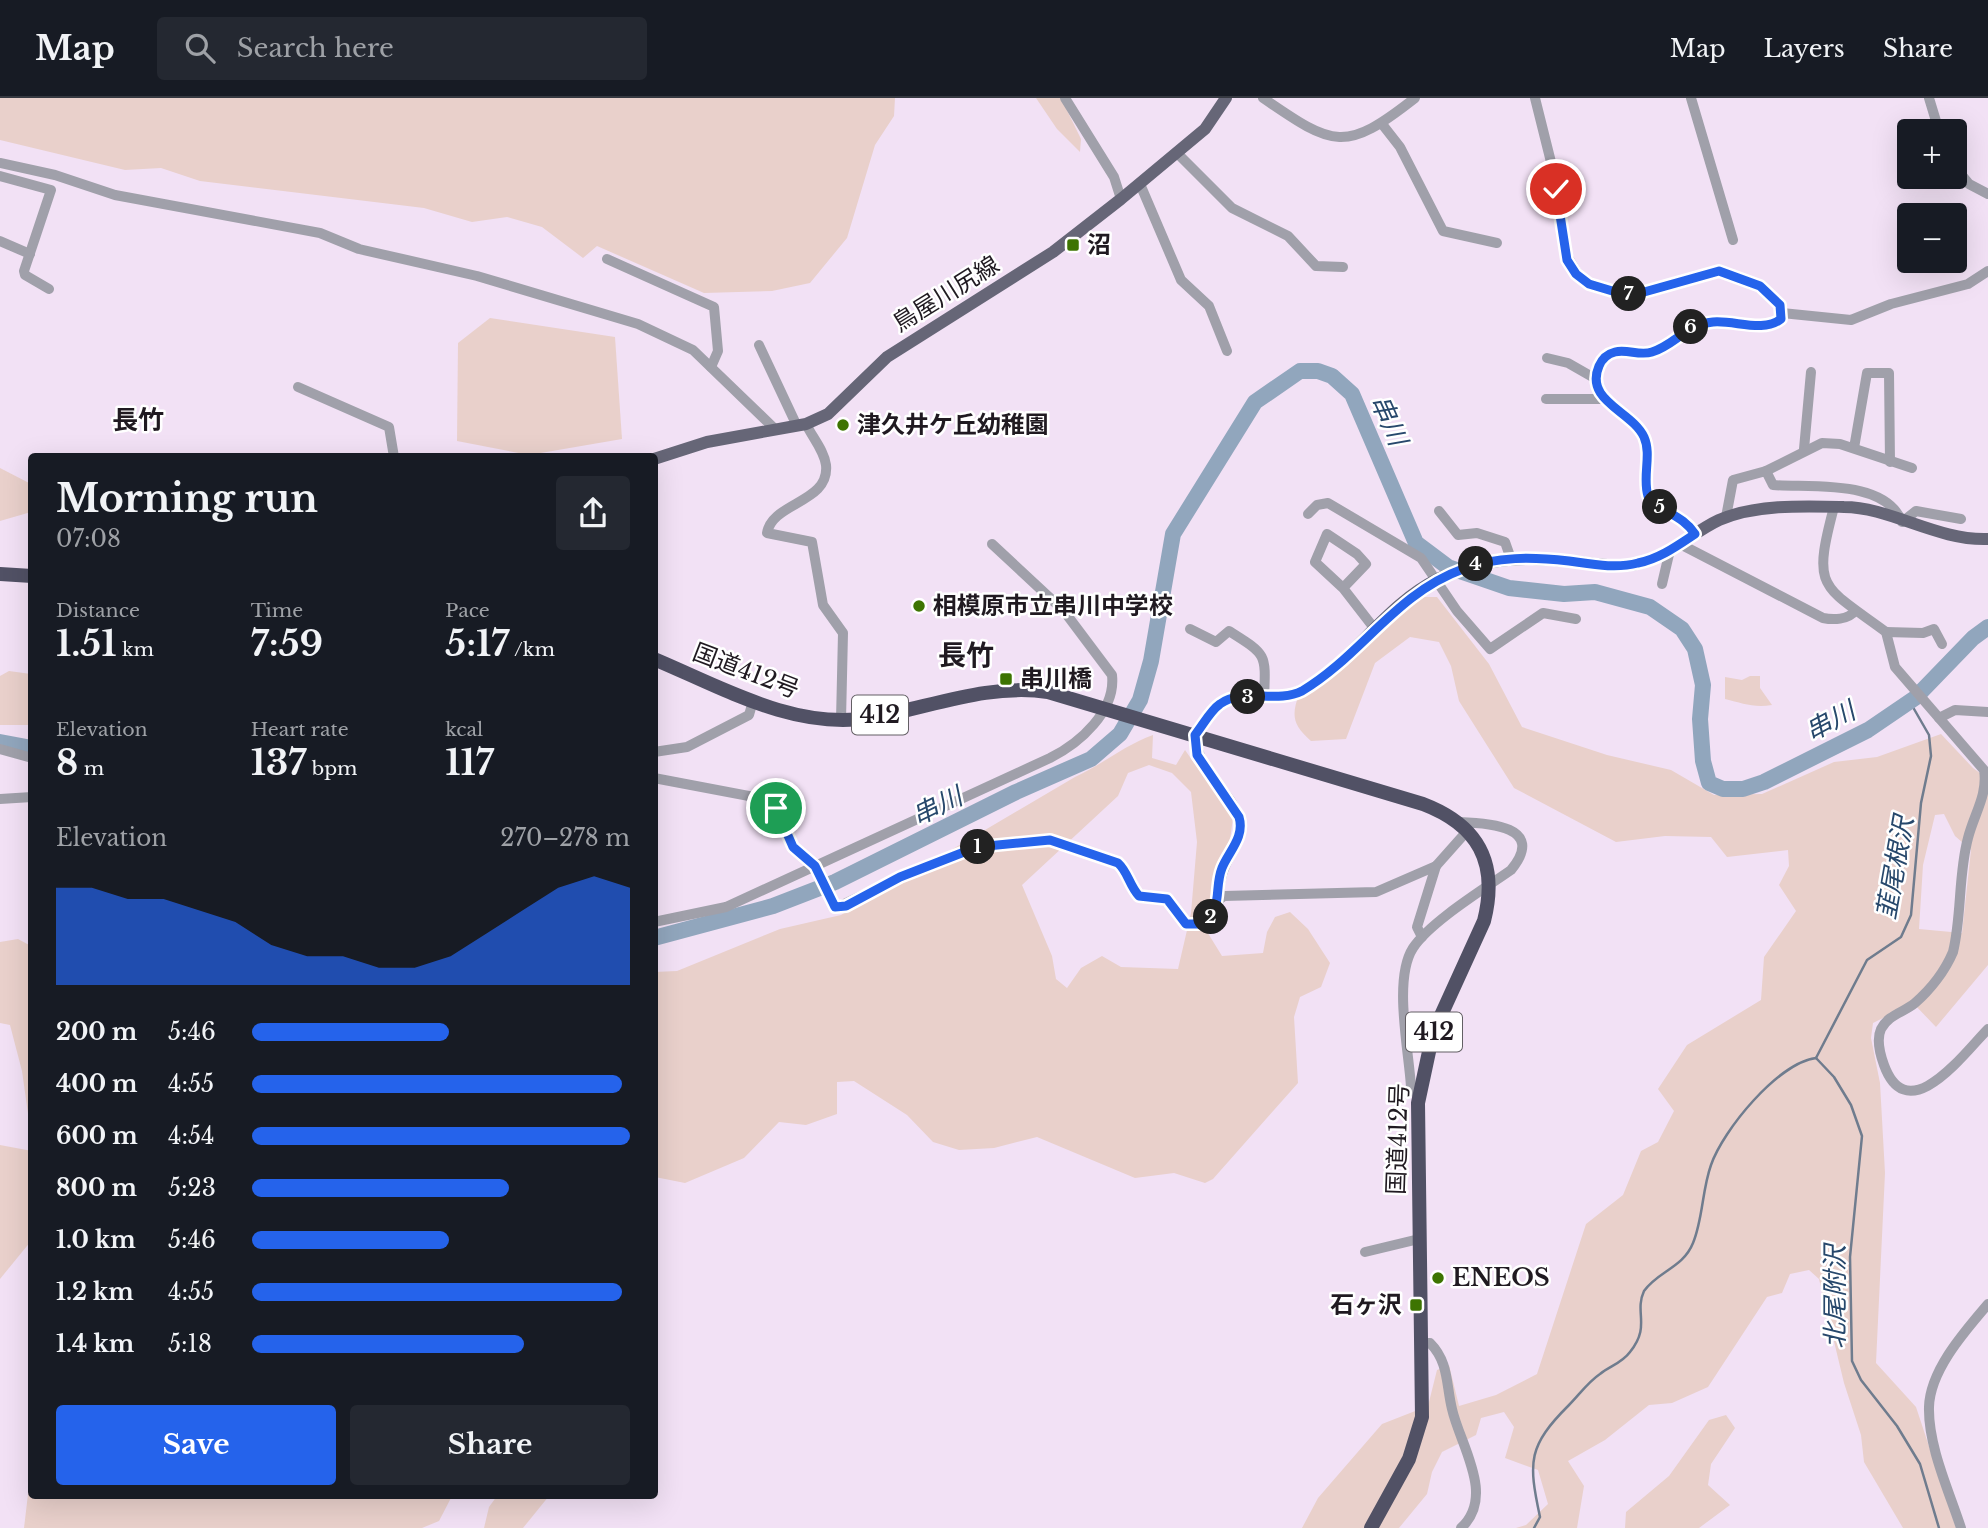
<!DOCTYPE html>
<meta charset="utf-8">
<style>
body{margin:0;font-family:"Libre Baskerville","Noto Sans JP",serif;background:#242831;color:#f1f3f6;height:100vh;display:flex;flex-direction:column;font-size:26px;white-space:nowrap}
*{box-sizing:border-box;margin:0}
p{font-size:23px;color:#9ea1a6}
.icon{flex:none;width:38px;height:38px;fill:none;stroke:currentColor;stroke-width:2;stroke-linecap:round;stroke-linejoin:round}
.map{position:relative;flex:1;overflow:hidden}
.side{position:absolute;left:28px;top:355px;width:630px;height:1046px;display:flex;flex-direction:column;background:#171b24;border-radius:7px;box-shadow:0 7px 28px #0002}
.side>*{flex:none}
.buttons{position:absolute;left:1897px;top:21px;display:grid;gap:14px}
.buttons a{display:grid;place-items:center;width:70px;height:70px;border-radius:7px;background:#171b24;box-shadow:0 7px 28px #0002;font-size:35px}
.pin{position:absolute;display:grid;place-items:center;width:60px;height:60px;color:#fff;margin:-30px;border:4px solid #fff;border-radius:50%;box-shadow:0 2px 7px #0007}
.km{position:absolute;width:35px;height:35px;margin:-18px;border-radius:50%;background:#222;color:#fff;font-size:19px;line-height:35px;text-align:center}
.round{display:grid;place-items:center;flex:none;width:74px;height:74px;border-radius:7px;background:#242831}
.summary{display:flex;align-items:center;justify-content:space-between;height:119px;padding:0 28px}
h1{font-size:38px;font-weight:700;line-height:52px}
.figures{display:grid;grid-template-columns:repeat(3,1fr);gap:10px;height:119px;padding:7px 28px}
.figures div{display:grid;align-content:center}
.figures b{font-size:35px;font-weight:700}
.figures small{font-size:19px;font-weight:400}
.figures p{font-size:19px}
.chart{height:196px;padding:14px 28px}
.chart p{display:flex;justify-content:space-between}
.chart svg{width:100%;height:126px;margin-top:7px;fill:#2563eb;opacity:.7}
.action{display:flex;gap:14px;margin-top:auto;padding:14px 28px}
.action a{flex:1;height:80px;border-radius:7px;background:#2563eb;color:#fff;font-size:28px;font-weight:700;line-height:80px;text-align:center}
.action a+a{background:#242831;color:#f1f3f6}
ul{padding:0 28px;list-style:none;font-size:23px}
li{display:grid;grid-template-columns:112px 84px 1fr;align-items:center;height:52px}
li i{height:18px;border-radius:9px;background:#2563eb}
header{display:flex;align-items:center;gap:42px;box-sizing:border-box;height:98px;padding:0 35px;background:#171b24;border-bottom:2px solid #363941}
header strong{font-size:33px}
nav{display:flex;gap:38px;margin-inline-start:auto;font-size:24px}
.search{width:490px;height:63px;background:#242831;display:flex;align-items:center;gap:18px;box-sizing:border-box;padding:0 24px;border-radius:7px;color:#9ea1a6;font-size:26px}
.map>svg:first-child{display:block}
.green{fill:#e9d0cb;fill-rule:evenodd}
.lines{fill:none;stroke-linecap:round;stroke-linejoin:round}
.stream{stroke:#6f7c8e;stroke-width:2.5}
.river{stroke:#91a6bd;stroke-width:16}
.minor{stroke:#a0a0aa;stroke-width:10}
.major{stroke:#667;stroke-width:12}
.highway{stroke:#515165;stroke-width:14}
.route-casing{stroke:#fff;stroke-width:14}
.route{stroke:#2563eb;stroke-width:9}
.poi-dot{fill:#3d7401;stroke:#fff;stroke-width:2.5}
.labels{text-anchor:middle;stroke-width:5;stroke-linejoin:round;paint-order:stroke}
.shield{fill:#fff;stroke:#635f64;stroke-width:2}
.shield-label{font-size:23px;font-weight:bold;fill:#201a21}
.poi-label{font-size:24px;font-weight:bold;fill:#201a21;stroke:#fff;text-anchor:start}
.street-label{font-size:24px;fill:#201a21;stroke:#fff}
.neighbourhood-label{font-size:26px;font-weight:bold;fill:#201a21;stroke:#fff}
.water-label{font-size:26px;font-style:italic;fill:#27486c;stroke:#fff}
.quarter-label{font-size:28px;font-weight:bold;fill:#201a21;stroke:#fff}
</style>
<header>
<strong>Map</strong>
<div class="search"><svg class="icon" aria-label="search" viewBox="0 0 24 24"><circle cx="10" cy="10" r="6"/><path d="M15 15l6 6"/></svg>Search here</div>
<nav><a>Map</a><a>Layers</a><a>Share</a></nav>
</header>
<div class="map">
<svg width="1988" height="1430" viewBox="0 0 1988 1430">
<rect width="100%" height="100%" fill="#f2e1f5"/>
<g class="green">
<path d="M0 0H895L894 18 875 47 847 140 810 185 772 193 704 195 597 148 583 160 542 129 507 119 472 124 424 110 200 83 161 70 125 72 0 42Z"/>
<path d="M1036 0H1061L1081 41 1080 54 1057 31Z"/>
<path d="M490 220 615 239 622 341 529 357 457 343 458 245Z"/>
<path d="M0 370 31 386V414L0 423Z"/>
<path d="M1417 499H1437L1489 566 1522 629 1607 657 1671 672 1714 697 1762 696 1834 664 1877 659 1941 636 1973 670 1988 681V867L1936 929 1913 905 1873 925 1871 940 1880 985 1885 1075 1876 1265 1916 1309 1956 1430H1903L1864 1364 1861 1337 1844 1285 1819 1181 1809 1172 1790 1176 1782 1195 1767 1199 1708 1289 1672 1305 1649 1307 1605 1342 1568 1363 1584 1388 1577 1430H1516L1526 1427 1548 1406 1538 1372 1505 1360 1514 1329 1504 1314 1481 1320 1476 1337 1442 1354 1432 1374 1427 1396 1399 1430H1302L1318 1400 1382 1326 1428 1308 1437 1272 1449 1267 1459 1308 1496 1297 1537 1276 1586 1126 1623 1097 1641 1053 1658 1044 1674 1013 1658 991 1687 947 1761 902 1764 859 1796 813 1779 787 1789 768 1788 752 1727 759 1711 739 1665 738 1616 744 1514 690 1459 603 1451 568 1439 544 1410 539 1375 565 1346 641 1311 643C1293 627 1291 618 1299 596ZM1944 716 1955 738 1971 752 1962 835 1919 831 1923 767 1935 717Z"/>
<path d="M9 573 31 576V627H0V578Z"/>
<path d="M1750 578H1760V590L1772 607C1753 610 1742 605 1725 601V579L1742 582Z"/>
<path d="M1153 637 1152 660 1176 667 1185 652 1233 720 1224 785 1214 802 1206 832 1222 858 1263 855 1267 834 1275 819 1290 814 1308 831 1330 865 1321 889 1300 899 1294 919 1298 985 1213 1081 1205 1085 1174 1075 1135 1080 1037 1039 994 1050 959 1052 933 1044 907 1017 854 983 837 984V1016L806 1027 779 1024 744 1060 685 1085 655 1079 654 874 677 873 780 831 841 817 1075 679C1103 666 1125 647 1153 637ZM1149 667 1172 675 1191 694 1197 744 1191 815 1178 871 1121 869 1102 858 1081 870 1067 890 1056 881 1052 858 1022 787 1118 698 1128 675Z"/>
<path d="M18 841 31 848V1037L22 973 10 927 0 925V844Z"/>
<path d="M0 1047 32 1053 31 1143 0 1181Z"/>
<path d="M1726 1317 1735 1330 1711 1366 1708 1387 1730 1407 1699 1430H1625L1626 1414 1669 1378 1709 1322Z"/>
<path d="M31 1371 32 1398H452L439 1423 422 1430H24Z"/>
<path d="M497 1398H549L523 1430H484L489 1409Z"/>
</g>
<g class="lines">
<g class="stream">
<path d="M1816 960 1834 979 1851 1007 1862 1038 1850 1159 1852 1263 1861 1282 1897 1328 1920 1366 1939 1430"/>
<path d="M1816 960 1867 862 1901 839 1911 817 1921 705 1931 658 1929 637 1910 604"/>
<path d="M1534 1430 1540 1419C1528 1363 1528 1348 1569 1307 1579 1297 1588 1284 1600 1276 1610 1268 1622 1265 1630 1254 1651 1228 1634 1215 1644 1193 1658 1173 1683 1170 1693 1145 1703 1121 1702 1092 1711 1067 1723 1032 1778 965 1816 960"/>
</g>
<g class="river">
<path d="M0 644 32 650"/>
<path d="M654 840 773 808 835 784 1016 694 1091 661 1120 636 1140 602 1151 563 1173 436 1255 304 1300 273H1318L1332 278 1352 296 1416 445 1448 469 1509 490 1564 496 1595 494 1650 509 1682 531 1695 551 1703 587 1700 621 1703 663 1709 685 1723 691H1743L1764 684 1868 632 1915 600 1973 540 1988 529"/>
</g>
<g class="minor">
<path d="M1065 0 1114 79 1121 101"/>
<path d="M1263 0C1334 49 1345 55 1415 0"/>
<path d="M1535 0 1551 64 1567 158 1581 181 1599 190 1637 196 1719 173 1754 185 1770 196 1780 207 1781 221C1764 235 1739 223 1719 224 1683 226 1678 247 1652 254 1639 258 1627 251 1614 254 1607 256 1602 261 1599 268 1584 303 1632 313 1644 340 1652 357 1642 379 1648 398 1661 415 1683 417 1695 436"/>
<path d="M1691 0 1733 142"/>
<path d="M1929 0 1939 33"/>
<path d="M1382 26 1400 49 1443 133 1497 145"/>
<path d="M1177 55 1232 110 1288 138 1316 168 1343 169"/>
<path d="M0 65 55 77 115 97 320 135 359 151 477 178 638 226 693 252 776 332"/>
<path d="M1955 69 1969 86 1988 96"/>
<path d="M0 78 51 92 24 173 25 177 49 191"/>
<path d="M1140 86 1181 182 1209 208 1227 253"/>
<path d="M0 143 30 156"/>
<path d="M607 161 714 209 718 253 711 269"/>
<path d="M1782 215 1851 222 1891 206 1968 186 1988 173"/>
<path d="M759 247 797 328"/>
<path d="M1547 260 1568 265 1596 281"/>
<path d="M298 289 389 329 394 359"/>
<path d="M1546 301H1604"/>
<path d="M806 326C812 339 824 352 826 367 830 405 772 404 767 435L812 444 823 507 843 535 841 622"/>
<path d="M1854 350 1867 275H1889L1890 364"/>
<path d="M1804 351 1811 274"/>
<path d="M1766 373 1822 345 1840 346 1912 370"/>
<path d="M1834 409C1812 492 1821 486 1886 534L1895 569 1984 672C1988 697 1974 716 1968 740 1958 777 1962 817 1953 854 1945 873 1930 892 1915 905 1903 915 1889 916 1881 931 1876 942 1880 956 1884 967 1908 1033 1965 954 1988 931"/>
<path d="M1439 413 1458 437 1477 435 1505 444 1511 461"/>
<path d="M1308 416 1317 407 1328 405 1421 460 1457 513 1490 551 1543 515 1576 521"/>
<path d="M1726 419 1733 382 1766 373 1773 387C1812 390 1885 381 1902 424L1916 413 1961 421"/>
<path d="M1680 446 1823 520C1833 522 1848 522 1855 513"/>
<path d="M1662 486 1670 452"/>
<path d="M1343 490 1366 466 1357 456 1327 436 1315 464 1343 490 1374 530"/>
<path d="M1190 531 1216 544 1229 533C1267 557 1266 555 1264 600"/>
<path d="M1886 534 1923 535 1934 531 1942 546"/>
<path d="M1939 620 1955 612 1988 614"/>
<path d="M1195 637C1199 679 1231 691 1240 722 1246 744 1215 768 1220 799"/>
<path d="M0 651 32 660"/>
<path d="M654 654 687 649 749 617 753 603"/>
<path d="M654 680 770 702 793 749 815 768 832 806 838 809 900 779 977 749 1050 742 1118 765C1128 775 1129 787 1139 798L1167 801 1182 823 1198 828C1215 823 1210 805 1224 798L1376 794 1436 768 1468 732"/>
<path d="M0 701 32 699"/>
<path d="M654 824 726 809 1050 660C1080 645 1116 613 1112 577L1064 513 992 446"/>
<path d="M1422 839 1417 829 1436 768"/>
<path d="M1419 1000 1411 989C1409 953 1393 881 1413 850 1430 824 1484 791 1511 772 1547 728 1488 725 1459 724"/>
<path d="M1365 1154 1419 1141"/>
<path d="M1423 1245H1430C1449 1264 1446 1287 1452 1311 1460 1347 1496 1398 1461 1430"/>
<path d="M1961 1430C1949 1393 1928 1348 1929 1309 1930 1272 1965 1233 1988 1206"/>
</g>
<g class="major">
<path d="M654 361 707 344 806 326 828 316 887 259 1053 154 1121 101 1205 31 1226 0"/>
<path d="M1195 637C1202 627 1209 615 1218 608 1242 588 1277 610 1308 589 1356 559 1387 506 1438 481 1479 461 1522 458 1567 463 1588 465 1609 469 1630 467 1665 463 1689 436 1719 422 1756 406 1805 408 1844 409 1890 409 1937 443 1988 441"/>
</g>
<g class="highway">
<path d="M0 476 32 478"/>
<path d="M654 561C721 589 794 632 869 620 929 610 987 585 1048 594L1423 706C1478 727 1499 764 1484 823L1433 935 1418 1005 1422 1319 1409 1361 1371 1430"/>
</g>
</g>
<g class="lines">
<g class="route-casing">
<path id="route" d="M776 710 793 749 815 768 835 809 846 808 900 779 977 749 1050 742 1118 765C1128 774 1129 787 1139 798L1167 801 1186 826H1204C1223 809 1214 790 1222 770 1229 753 1245 739 1239 719L1197 657 1195 637C1203 627 1210 613 1220 606 1243 589 1276 606 1302 593 1361 558 1396 495 1463 471 1497 458 1533 459 1569 463 1591 466 1615 471 1638 465 1659 461 1677 448 1695 436 1682 416 1661 415 1648 398 1642 379 1652 357 1644 339 1632 313 1584 303 1599 268 1602 261 1607 256 1615 254 1627 251 1640 258 1652 254 1675 247 1685 227 1713 224 1735 222 1763 235 1781 221L1780 207 1760 188 1719 173 1637 196 1619 195 1589 186 1576 176 1567 162 1556 91"/>
</g>
<use href="#route" class="route"/>
</g>
<g class="poi-dot">
<rect x="1066" y="140" width="14" height="14" rx="3.5"/>
<circle cx="843" cy="327" r="7"/>
<circle cx="919" cy="508" r="7"/>
<rect x="999" y="574" width="14" height="14" rx="3.5"/>
<circle cx="1438" cy="1180" r="7"/>
<rect x="1409" y="1200" width="14" height="14" rx="3.5"/>
</g>
<g class="labels">
<g class="shield">
<rect x="852" y="597.5" width="56" height="39" rx="5"/>
<rect x="1406" y="914.5" width="56" height="39" rx="5"/>
</g>
<g class="shield-label">
<text x="880" y="625">412</text>
<text x="1434" y="942">412</text>
</g>
<g class="poi-label">
<text x="1087" y="155">沼</text>
<text x="857" y="335">津久井ケ丘幼稚園</text>
<text x="933" y="516">相模原市立串川中学校</text>
<text x="1020" y="589">串川橋</text>
<text x="1452" y="1188">ENEOS</text>
<text x="1402" y="1215" text-anchor="end">石ヶ沢</text>
</g>
<g class="street-label">
<text transform="translate(946 196) rotate(-32)" y="8">鳥屋川尻線</text>
<text transform="translate(746 573) rotate(21)" y="8">国道412号</text>
<text transform="translate(1398 1041) rotate(-88)" y="8">国道412号</text>
</g>
<g class="neighbourhood-label">
<text x="138" y="331">長竹</text>
</g>
<g class="water-label">
<text transform="translate(1389 322) rotate(66)" y="9">串川</text>
<text transform="translate(1830 623) rotate(-28)" y="9">串川</text>
<text transform="translate(937 708) rotate(-26)" y="9">串川</text>
<text transform="translate(1895 770) rotate(-80)" y="9">韮尾根沢</text>
<text transform="translate(1835 1199) rotate(-90)" y="9">北尾附沢</text>
</g>
<g class="quarter-label">
<text x="966" y="567">長竹</text>
</g>
</g>
</svg>
<div class="buttons">
<a>+</a>
<a>−</a>
</div>
<div class="pin" style="left:776px;top:710px;background:#1e9e55"><svg class="icon" aria-label="arrive" viewBox="0 0 24 24"><path d="M6 21V4h12l-3 4 3 4H6"/></svg></div>
<div class="pin" style="left:1556px;top:91px;background:#d93025"><svg class="icon" aria-label="check" viewBox="0 0 24 24"><path d="M5 12l5 5 9-10"/></svg></div>
<b class="km" style="left:978px;top:749px">1</b>
<b class="km" style="left:1211px;top:819px">2</b>
<b class="km" style="left:1248px;top:599px">3</b>
<b class="km" style="left:1476px;top:466px">4</b>
<b class="km" style="left:1660px;top:409px">5</b>
<b class="km" style="left:1691px;top:229px">6</b>
<b class="km" style="left:1629px;top:196px">7</b>
<section class="side">
<div class="summary"><div><h1>Morning run</h1><p>07:08</p></div><a class="round"><svg class="icon" aria-label="share" viewBox="0 0 24 24"><path d="M12 15V3M7 8l5-5 5 5M5 13v7h14v-7"/></svg></a></div>
<div class="figures">
<div><p>Distance</p><b>1.51<small> km</small></b></div>
<div><p>Time</p><b>7:59</b></div>
<div><p>Pace</p><b>5:17<small> /km</small></b></div>
</div>
<div class="figures">
<div><p>Elevation</p><b>8<small> m</small></b></div>
<div><p>Heart rate</p><b>137<small> bpm</small></b></div>
<div><p>kcal</p><b>117</b></div>
</div>
<div class="chart"><p><span>Elevation</span>270–278 m</p>
<svg viewBox="0 0 160 44" preserveAspectRatio="none"><path d="M0 44V10L10 10L20 14L30 14L40 18L50 22L60 30L70 34L80 34L90 38L100 38L110 34L120 26L130 18L140 10L150 6L160 10V44z"/></svg>
</div>
<ul>
<li><b>200 m</b>5:46<i style="width:52%"></i></li>
<li><b>400 m</b>4:55<i style="width:98%"></i></li>
<li><b>600 m</b>4:54<i style="width:100%"></i></li>
<li><b>800 m</b>5:23<i style="width:68%"></i></li>
<li><b>1.0 km</b>5:46<i style="width:52%"></i></li>
<li><b>1.2 km</b>4:55<i style="width:98%"></i></li>
<li><b>1.4 km</b>5:18<i style="width:72%"></i></li>
</ul>
<div class="action"><a>Save</a><a>Share</a></div>
</section>
</div>
